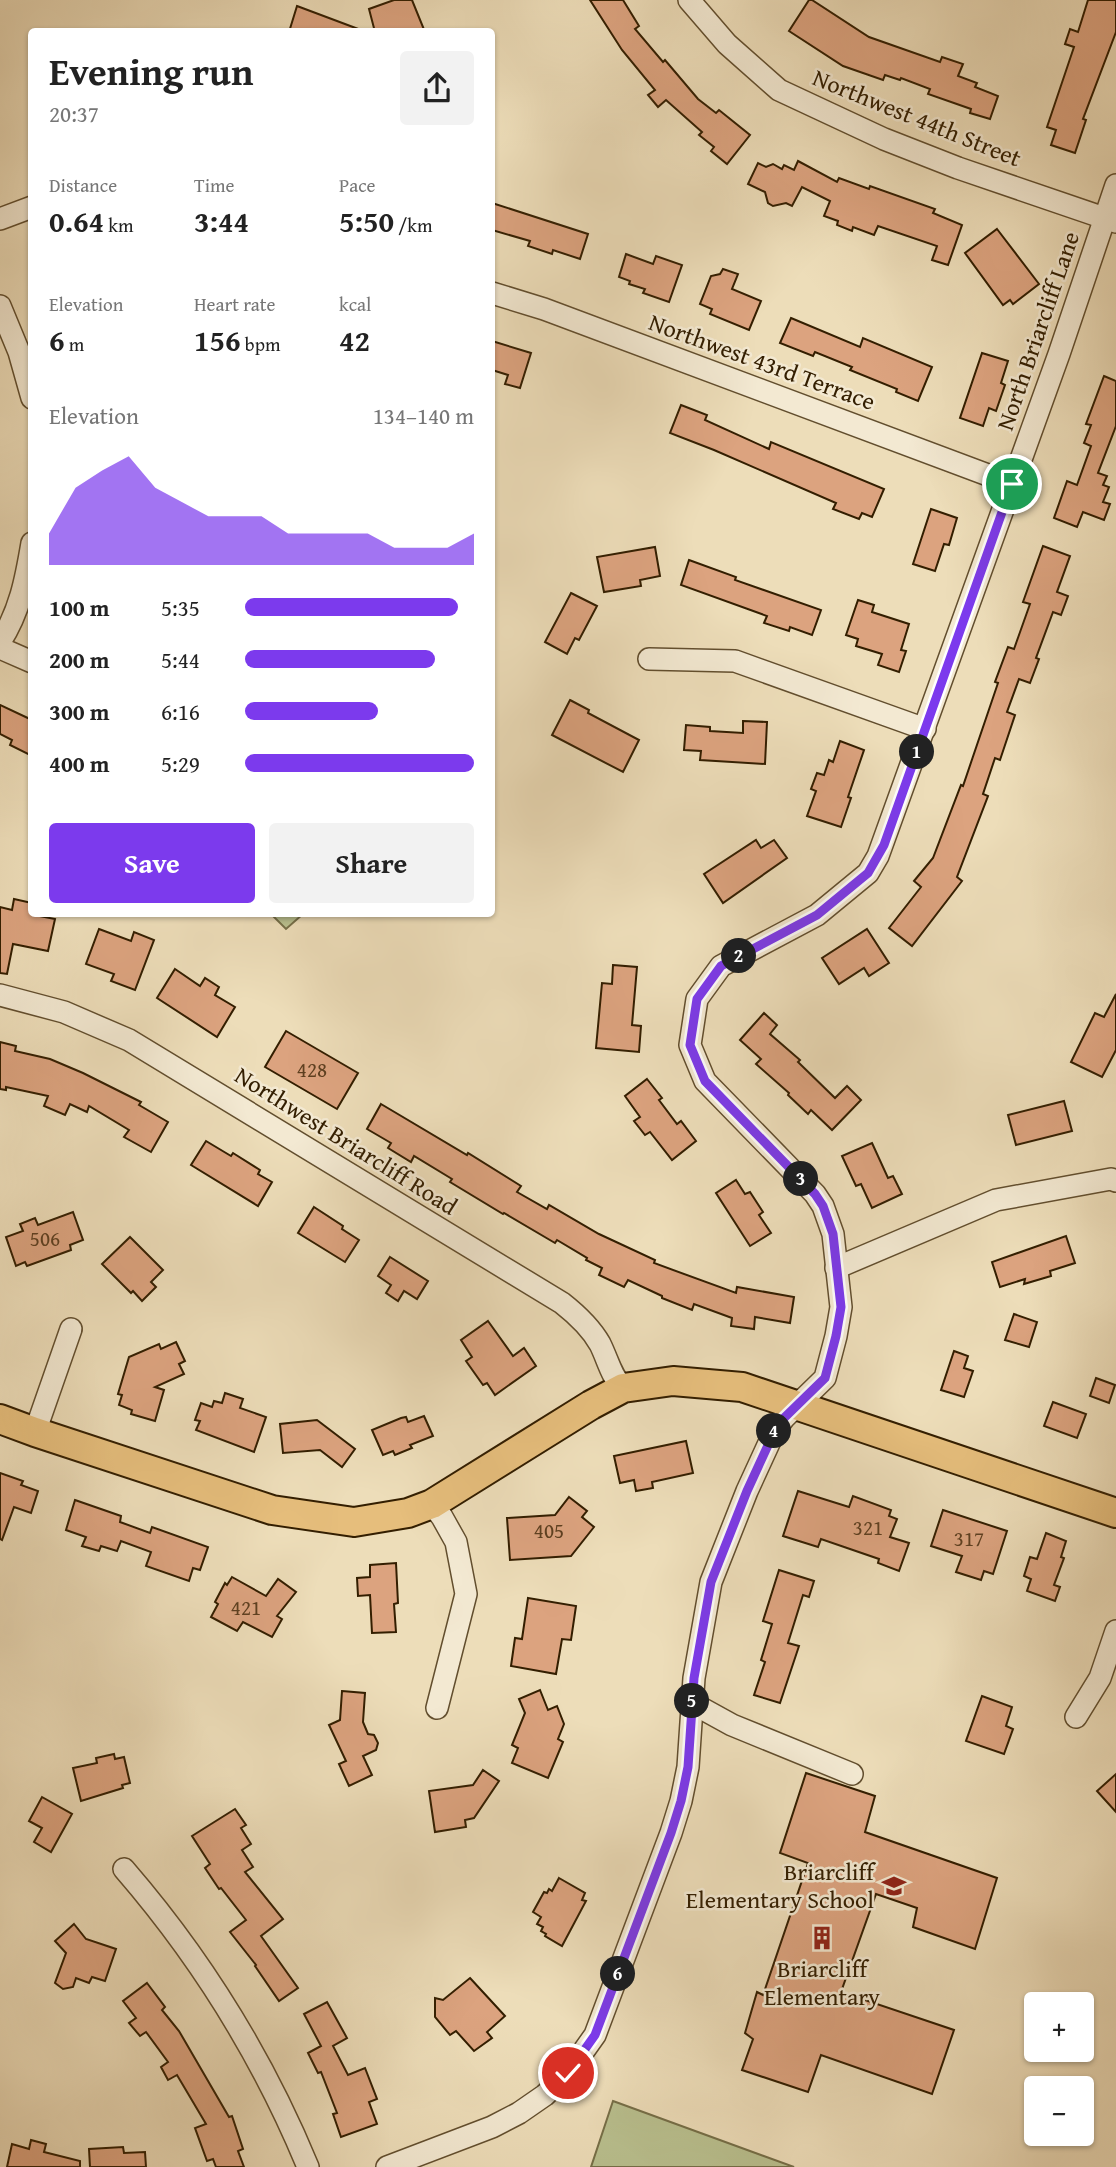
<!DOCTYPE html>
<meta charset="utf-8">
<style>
body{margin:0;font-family:"Gentium Book Plus",serif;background:#f2f2f2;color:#222;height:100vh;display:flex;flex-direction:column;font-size:26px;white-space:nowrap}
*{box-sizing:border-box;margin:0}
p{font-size:23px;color:#767676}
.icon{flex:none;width:38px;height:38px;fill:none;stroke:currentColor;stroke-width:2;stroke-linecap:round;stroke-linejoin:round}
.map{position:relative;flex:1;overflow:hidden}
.drawer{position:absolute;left:28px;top:28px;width:467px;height:889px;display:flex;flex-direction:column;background:#fff;border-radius:7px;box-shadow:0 2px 5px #0004}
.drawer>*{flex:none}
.tools{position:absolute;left:1024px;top:1992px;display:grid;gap:14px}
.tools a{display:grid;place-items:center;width:70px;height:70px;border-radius:7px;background:#fff;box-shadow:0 2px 5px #0004;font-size:35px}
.pin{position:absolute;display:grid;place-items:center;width:60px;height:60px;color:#fff;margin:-30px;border:4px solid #fff;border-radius:50%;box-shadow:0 2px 7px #0007}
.km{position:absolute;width:35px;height:35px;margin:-18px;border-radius:50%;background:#222;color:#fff;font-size:19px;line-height:35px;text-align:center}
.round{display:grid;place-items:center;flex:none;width:74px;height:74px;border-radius:7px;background:#f2f2f2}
.head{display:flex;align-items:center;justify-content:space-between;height:119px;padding:0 21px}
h1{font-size:38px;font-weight:600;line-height:52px}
.metrics{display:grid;grid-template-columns:repeat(3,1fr);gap:10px;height:119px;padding:7px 21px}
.metrics div{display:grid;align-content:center}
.metrics b{font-size:30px;font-weight:600}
.metrics small{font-size:19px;font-weight:400}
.metrics p{font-size:19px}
.chart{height:196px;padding:14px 21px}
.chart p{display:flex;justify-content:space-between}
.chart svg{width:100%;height:126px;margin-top:7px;fill:#7c3aed;opacity:.7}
.action{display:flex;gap:14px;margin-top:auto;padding:14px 21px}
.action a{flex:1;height:80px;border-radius:7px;background:#7c3aed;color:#fff;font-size:28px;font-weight:600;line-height:80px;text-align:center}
.action a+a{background:#f2f2f2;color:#222}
ul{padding:0 21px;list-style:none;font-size:23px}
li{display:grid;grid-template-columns:112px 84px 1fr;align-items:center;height:52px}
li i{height:18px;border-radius:9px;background:#7c3aed}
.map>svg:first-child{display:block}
.green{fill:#b9c08f;stroke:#766f48;stroke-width:2}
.building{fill:#dca37f;stroke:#331e00;stroke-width:2}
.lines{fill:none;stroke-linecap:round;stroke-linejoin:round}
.minor-casing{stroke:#624e2e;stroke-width:24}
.major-casing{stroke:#331e00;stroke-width:32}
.minor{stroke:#f3e9d2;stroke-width:21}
.major{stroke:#e6be7c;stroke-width:28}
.route-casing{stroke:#fff;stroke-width:14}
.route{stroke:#7c3aed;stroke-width:9}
.labels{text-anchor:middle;stroke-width:5;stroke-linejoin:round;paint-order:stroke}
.number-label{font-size:21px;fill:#5d3f20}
.street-label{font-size:24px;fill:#331e00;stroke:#f3e9d2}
.poi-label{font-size:24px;fill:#331e00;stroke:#f3e9d2;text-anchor:end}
</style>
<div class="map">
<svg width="1116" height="2167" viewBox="0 0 1116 2167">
<rect width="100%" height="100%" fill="#edddb9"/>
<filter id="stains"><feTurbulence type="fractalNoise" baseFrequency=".00286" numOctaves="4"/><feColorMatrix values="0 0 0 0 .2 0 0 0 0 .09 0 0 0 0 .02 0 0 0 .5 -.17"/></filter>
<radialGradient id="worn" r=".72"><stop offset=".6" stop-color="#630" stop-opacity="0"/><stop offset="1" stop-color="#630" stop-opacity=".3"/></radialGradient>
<g class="green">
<path d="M271 914H303L286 929Z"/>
<path d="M613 2101 794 2167H591Z"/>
</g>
<g class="building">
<path d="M394 0H412L425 32H375L369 9Z"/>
<path d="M590 0H623L639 26 635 29 663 62 665 60 698 99 716 113 719 110 750 135 727 164 711 151 714 147 699 135 702 132 666 100 658 107 648 95 655 90 622 50Z"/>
<path d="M809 0H812L869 37 940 62 942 57 963 64 958 76 977 83 975 87 998 96 990 119 970 113 971 109 928 94 930 89 901 78 900 80 885 75 883 80 843 66 789 31Z"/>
<path d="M1088 0H1116V32L1083 119 1086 120 1075 153 1051 145 1056 130 1047 127 1074 47 1065 44 1070 29 1078 32Z"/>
<path d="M297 6 361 30V32H289Z"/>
<path d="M798 161 837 182 839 178 869 189 870 186 935 209 933 213 962 225 948 265 932 260 937 246 878 226 874 235 853 227 852 231 837 225 838 221 824 216 830 201 802 187 792 206 786 203 773 206 768 203 765 192 748 184 758 163 766 167 773 164 782 169 784 165 794 170Z"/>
<path d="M492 203 588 234 580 259 553 250 552 254 528 246 530 241 492 230Z"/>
<path d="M997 229 1039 284 1013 304 1010 300 1003 305 965 253Z"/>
<path d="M626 254 653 264 656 256 682 265 669 302 643 293 645 289 629 284 630 281 619 277Z"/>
<path d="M723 269 738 274 732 289 761 301 749 330 710 314 712 309 700 304 711 276 720 274Z"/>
<path d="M791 318 860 347 863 338 932 367 918 401 896 392 897 389 850 370 852 367 815 352 813 356 780 343Z"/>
<path d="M492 341 531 353 520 388 505 384 508 375 492 370Z"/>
<path d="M982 353 1008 361 1001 383 1005 385 996 411 989 408 983 426 960 418Z"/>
<path d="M1104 376 1116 381V426L1098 473 1107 476 1103 485 1109 487 1103 502 1110 504 1104 520 1083 512 1077 527 1054 518 1067 481 1077 485 1091 446 1084 443 1091 425 1086 424Z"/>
<path d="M681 405 707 415 705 420 769 449 771 442 884 489 872 517 862 513 859 519 833 509 836 503 714 450 670 433Z"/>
<path d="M931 509 957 518 949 545 944 544 935 571 913 564Z"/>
<path d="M1043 546 1070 556 1057 592 1068 596 1061 615 1053 612 1036 658 1039 659 1030 683 1019 679 1007 712 1015 715 1000 760 995 758 983 794 988 796 957 877 962 881 912 946 889 928 921 887 914 881 933 858 961 785 963 786 998 683 995 682 1008 647 1014 649 1030 604 1023 602Z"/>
<path d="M655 547 660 576 640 580 641 586 604 592 597 557Z"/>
<path d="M689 560 736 577 735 580 821 610 812 635 790 627 789 631 764 623 767 616 681 585Z"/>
<path d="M571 593 597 606 579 640 575 638 567 654 545 642Z"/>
<path d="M858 600 874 605 872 612 909 624 901 650 906 651 899 672 878 665 882 654 856 646 858 639 846 635Z"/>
<path d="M570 700 589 710 588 713 639 740 623 772 552 735Z"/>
<path d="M0 705 32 720V756L10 745 12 740 0 734Z"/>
<path d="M743 721 767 722 765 764 700 760 701 751 684 750 686 725 710 727V731L743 733Z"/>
<path d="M840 741 864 750 848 797 851 798 841 827 807 816 816 791 811 789 817 773 824 775 829 760 833 762Z"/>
<path d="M756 840 761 848 774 840 787 858 723 903 704 874Z"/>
<path d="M14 899 32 903V914H34V915L55 919 48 951 13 944 7 974 0 973V907L12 910Z"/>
<path d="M99 929 131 941 134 932 154 940 135 990 111 981 114 974 86 964Z"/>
<path d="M867 929 889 963 869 976 864 968 839 984 822 958Z"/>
<path d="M613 965 637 967 632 1025 641 1026 639 1052 596 1048 602 983 612 984Z"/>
<path d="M175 969 200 986 205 978 219 987 215 995 235 1007 217 1037 157 998Z"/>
<path d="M1116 994V1050L1102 1077 1071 1062 1095 1013 1104 1017Z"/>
<path d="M764 1013 777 1025 770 1034 800 1060 798 1062 835 1098 847 1086 861 1100 832 1130 811 1110 808 1114 788 1095 789 1093 756 1064 761 1059 740 1040Z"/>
<path d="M286 1031 358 1073 337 1109 265 1067Z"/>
<path d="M0 1042 16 1046 15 1051 50 1059 83 1073 141 1102 139 1105 168 1122 151 1152 124 1137 129 1130 89 1106 87 1112 70 1104 65 1115 44 1106 48 1096 6 1087V1090L0 1089Z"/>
<path d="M647 1079 662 1098 659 1100 677 1124 681 1121 696 1141 672 1160 650 1132 645 1135 634 1121 640 1117 625 1096Z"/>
<path d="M1064 1101 1072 1131 1016 1145 1008 1115Z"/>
<path d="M381 1104 467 1155 468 1153 521 1186 517 1192 547 1209 549 1205 599 1234 655 1260 654 1263 736 1293 737 1287 794 1297 790 1323 755 1317 754 1329 731 1326 732 1318 694 1304 692 1310 662 1298V1296L628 1280 624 1287 599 1275 602 1268 586 1260 587 1258 557 1240 555 1243 504 1213 503 1214 450 1182 452 1179 414 1156 411 1162 388 1148 391 1143 367 1129Z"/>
<path d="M206 1141 231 1156 233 1153 260 1170 258 1174 272 1182 258 1206 191 1165Z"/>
<path d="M872 1143 888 1178 893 1176 902 1194 872 1208 861 1184 856 1186 842 1156Z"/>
<path d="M736 1180 745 1194 750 1192 763 1212 759 1215 771 1233 750 1246 716 1193Z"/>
<path d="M314 1207 343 1226 342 1229 359 1240 345 1262 298 1233Z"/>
<path d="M73 1212 83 1240 70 1245 71 1250 27 1266 25 1262 16 1266 6 1237 23 1231 20 1224 35 1218 38 1225Z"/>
<path d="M1066 1236 1075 1263 1050 1271 1051 1276 1024 1284 1025 1279 1000 1287 992 1262Z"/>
<path d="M130 1237 163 1270 151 1282 156 1287 142 1301 133 1291 131 1293 102 1264Z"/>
<path d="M390 1257 428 1281 417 1299 404 1291 398 1301 386 1293 391 1285 378 1276Z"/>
<path d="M1014 1314 1037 1322 1029 1347 1005 1340Z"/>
<path d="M488 1321 513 1356 524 1348 536 1366 495 1395 487 1383 483 1385 466 1361 472 1357 461 1340Z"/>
<path d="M176 1342 185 1361 179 1364 184 1374 155 1387 164 1390 155 1421 131 1414 132 1410 119 1405 122 1395 118 1394 129 1357 159 1344 161 1349Z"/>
<path d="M954 1351 968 1356 964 1368 973 1371 964 1397 941 1390Z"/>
<path d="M1096 1378 1115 1385 1109 1403 1090 1396Z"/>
<path d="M225 1393 243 1399 240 1408 266 1417 254 1452 196 1430 200 1421 195 1420 201 1403 212 1407 214 1401 222 1403Z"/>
<path d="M1053 1402 1086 1414 1077 1438 1044 1426Z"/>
<path d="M424 1416 433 1436 410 1445 412 1448 395 1455 393 1451 383 1455 372 1430 401 1418 406 1417 408 1422Z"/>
<path d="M317 1420 355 1449 342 1467 320 1450 283 1453 280 1424Z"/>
<path d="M686 1441 693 1473 652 1482 653 1488 636 1491 634 1480 620 1483 614 1456Z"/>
<path d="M0 1473 23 1481 21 1485 38 1491 31 1513 14 1507 2 1540 0 1539Z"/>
<path d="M798 1491 849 1507 853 1496 891 1510 889 1516 897 1519 890 1537 909 1543 899 1571 878 1563 879 1559 821 1539 818 1547 783 1536Z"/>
<path d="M569 1497 587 1511 582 1517 594 1527 571 1556 510 1560 507 1518 555 1515Z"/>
<path d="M75 1500 121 1516 120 1522 150 1533 152 1527 208 1547 200 1570 193 1568 189 1581 146 1566 151 1552 121 1541 117 1551 101 1546 99 1551 82 1546 86 1537 66 1530Z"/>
<path d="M943 1510 1007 1531 993 1574 984 1571 981 1580 956 1572 962 1556 931 1546Z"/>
<path d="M1046 1533 1066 1541 1061 1557 1064 1558 1054 1585 1060 1587 1055 1601 1027 1591 1031 1579 1024 1576 1030 1557 1037 1559Z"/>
<path d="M396 1563 398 1603 394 1604 396 1632 372 1633 370 1595 358 1596 357 1578 370 1577V1565Z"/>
<path d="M779 1570 814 1581 809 1597 803 1595 788 1643 799 1646 780 1703 754 1695 765 1662 761 1660 772 1624 763 1621Z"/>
<path d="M232 1577 266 1596 278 1579 296 1592 277 1616 282 1619 272 1637 243 1622 237 1631 211 1617 218 1604 215 1602 225 1583 227 1585Z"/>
<path d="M528 1598 576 1606 571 1640 562 1639 556 1674 511 1666 515 1638 522 1639Z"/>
<path d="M540 1690 548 1710 557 1706 564 1724 558 1739 563 1742 548 1778 512 1763 518 1748 512 1745 525 1713 519 1699Z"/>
<path d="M342 1691 365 1693 363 1722 368 1734 374 1735 378 1743 376 1750 363 1756 372 1775 349 1786 339 1764 346 1761 329 1725 340 1720Z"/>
<path d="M982 1696 1012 1707 1006 1726 1013 1729 1004 1754 966 1741Z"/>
<path d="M114 1754 115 1759 124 1757 130 1783 122 1785 123 1788 81 1801 73 1768 97 1763 96 1758Z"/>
<path d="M483 1770 499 1781 474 1818 465 1820 466 1827 435 1832 429 1791 473 1785Z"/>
<path d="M806 1773 875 1796 865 1832 997 1878 975 1949 913 1927 917 1908 876 1894 841 1992 954 2030 932 2094 821 2055 808 2092 742 2070 753 2039 745 2033 757 1992 763 1995 808 1863 780 1853Z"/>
<path d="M1116 1774V1812L1097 1791Z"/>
<path d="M42 1797 72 1814 51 1852 34 1842 42 1828 29 1821Z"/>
<path d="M235 1809 246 1825 241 1828 251 1844 242 1850 253 1867 245 1872 283 1919 261 1936 298 1988 279 2001 255 1966 256 1965 230 1932 246 1920 221 1888 219 1889 205 1868 210 1864 192 1836Z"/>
<path d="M559 1878 585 1893 582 1900 586 1901 562 1946 545 1936 546 1934 541 1931 543 1927 537 1924 541 1917 533 1912 544 1892 547 1893 549 1889 552 1891Z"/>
<path d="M74 1924 86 1939 116 1949 105 1981 92 1977 89 1983 76 1978 73 1987 63 1989 55 1983 66 1953 55 1941Z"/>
<path d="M470 1978 505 2016 487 2032 492 2038 474 2051 456 2031 450 2035 435 2017V1998L443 2000Z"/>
<path d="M147 1983 165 2007 162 2010 179 2031 229 2117 232 2116 243 2149 238 2151 244 2167H216L213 2159 207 2161 195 2128 206 2124 177 2075 168 2080 161 2067 168 2062 146 2032 140 2036 129 2023 136 2018 123 2001Z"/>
<path d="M327 2002 347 2038 333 2046 348 2075 365 2068 377 2099 369 2102 377 2124 341 2137 333 2114 337 2113 321 2072 318 2073 308 2053 321 2046 304 2014Z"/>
<path d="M31 2140 46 2144 44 2152 80 2161V2167H7L12 2144 29 2149Z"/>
<path d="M123 2147 124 2153 145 2152 146 2167H90L89 2149Z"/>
</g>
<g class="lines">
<g class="minor-casing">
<g id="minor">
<path d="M689 0 727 44 779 90 884 139 958 168 1116 222"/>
<path d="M0 219 32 207"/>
<path d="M492 293 544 309 1012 484"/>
<path d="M0 306 19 352 32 398"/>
<path d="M0 642C20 611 26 579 32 543"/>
<path d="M0 648 32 662"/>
<path d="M649 659 735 661 925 729"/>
<path d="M0 995 64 1012 129 1040 562 1303C576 1314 591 1328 600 1344 608 1360 611 1376 623 1388"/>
<path d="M836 1268 996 1200 1111 1179 1116 1181"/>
<path d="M35 1432 71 1329"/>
<path d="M432 1504 442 1517 456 1542 466 1594 437 1708"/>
<path d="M692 1703 732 1725 852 1774"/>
<path d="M1076 1717 1100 1678 1116 1631"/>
<path d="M124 1869C201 1958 263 2058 308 2167"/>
<path d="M387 2167 492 2127 519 2113 545 2095 568 2073 595 2035 671 1833 681 1801 688 1767 694 1678 711 1582 747 1491 775 1430 784 1418 825 1378 836 1336 841 1307 833 1234 823 1206 815 1194 705 1081 690 1045 697 999 721 966 817 915 868 873 878 856 1059 354 1116 185"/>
</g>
</g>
<g class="major-casing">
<path id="major" d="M0 1419 35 1432 272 1510 354 1522 408 1513 432 1504 591 1405 623 1388 673 1381 742 1387 1116 1513"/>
</g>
<use href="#minor" class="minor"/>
<use href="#major" class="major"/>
</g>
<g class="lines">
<g class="route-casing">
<path id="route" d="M568 2073 595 2035 671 1833 681 1801 688 1767 694 1678 711 1582 747 1491 775 1430 784 1418 825 1378 836 1336 841 1307 833 1234 823 1206 815 1194 705 1081 690 1045 697 999 721 966 817 915 868 873 884 845 1012 484"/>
</g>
<use href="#route" class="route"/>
</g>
<defs>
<g id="school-bare" transform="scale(1.89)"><path d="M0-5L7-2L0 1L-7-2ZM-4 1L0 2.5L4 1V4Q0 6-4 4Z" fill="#8f2418" stroke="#f3e9d2" stroke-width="2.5" paint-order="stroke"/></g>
<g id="building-bare" transform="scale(1.89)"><path d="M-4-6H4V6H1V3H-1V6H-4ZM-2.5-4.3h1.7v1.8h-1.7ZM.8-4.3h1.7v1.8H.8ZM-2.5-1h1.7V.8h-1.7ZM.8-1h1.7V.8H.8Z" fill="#8f2418" stroke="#f3e9d2" stroke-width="2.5" paint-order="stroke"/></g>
</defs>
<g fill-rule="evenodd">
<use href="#school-bare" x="894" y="1886"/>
<use href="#building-bare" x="822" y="1938"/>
</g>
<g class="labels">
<g class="number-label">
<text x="312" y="1077">428</text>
<text x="45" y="1246">506</text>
<text x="868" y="1535">321</text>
<text x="549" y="1538">405</text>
<text x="969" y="1546">317</text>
<text x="246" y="1615">421</text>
</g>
<g class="street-label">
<text transform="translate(917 118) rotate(22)" y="8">Northwest 44th Street</text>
<text transform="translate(1038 331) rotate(-71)" y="8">North Briarcliff Lane</text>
<text transform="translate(762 362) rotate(20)" y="8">Northwest 43rd Terrace</text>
<text transform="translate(346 1141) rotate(32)" y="8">Northwest Briarcliff Road</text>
</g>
<g class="poi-label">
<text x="874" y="1880">Briarcliff<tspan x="874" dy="28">Elementary School</tspan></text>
<text x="822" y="1977" text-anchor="middle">Briarcliff<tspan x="822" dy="28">Elementary</tspan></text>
</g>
</g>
<rect width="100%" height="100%" filter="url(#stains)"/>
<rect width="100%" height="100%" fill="url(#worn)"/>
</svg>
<div class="tools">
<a>+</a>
<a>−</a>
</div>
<div class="pin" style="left:1012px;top:484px;background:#1e9e55"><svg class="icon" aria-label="arrive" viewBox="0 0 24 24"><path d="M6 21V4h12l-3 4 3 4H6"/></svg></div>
<div class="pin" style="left:568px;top:2073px;background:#d93025"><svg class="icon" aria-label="check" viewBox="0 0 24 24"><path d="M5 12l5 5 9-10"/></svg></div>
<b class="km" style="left:917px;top:752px">1</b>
<b class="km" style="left:739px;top:956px">2</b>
<b class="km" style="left:801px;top:1179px">3</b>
<b class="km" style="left:774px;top:1431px">4</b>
<b class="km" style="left:692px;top:1701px">5</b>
<b class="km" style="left:618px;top:1974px">6</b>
<section class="drawer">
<div class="head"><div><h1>Evening run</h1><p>20:37</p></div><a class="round"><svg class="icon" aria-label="share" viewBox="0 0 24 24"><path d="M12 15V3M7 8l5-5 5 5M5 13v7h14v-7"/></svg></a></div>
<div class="metrics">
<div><p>Distance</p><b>0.64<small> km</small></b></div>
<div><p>Time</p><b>3:44</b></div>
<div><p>Pace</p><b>5:50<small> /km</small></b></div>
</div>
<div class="metrics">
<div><p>Elevation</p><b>6<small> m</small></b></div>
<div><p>Heart rate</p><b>156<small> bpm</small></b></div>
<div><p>kcal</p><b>42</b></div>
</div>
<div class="chart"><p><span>Elevation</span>134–140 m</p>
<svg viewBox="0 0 160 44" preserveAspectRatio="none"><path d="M0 44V33L10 17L20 11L30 6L40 17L50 22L60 27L70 27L80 27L90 33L100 33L110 33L120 33L130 38L140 38L150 38L160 33V44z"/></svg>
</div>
<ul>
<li><b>100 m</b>5:35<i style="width:93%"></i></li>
<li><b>200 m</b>5:44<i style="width:83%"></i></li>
<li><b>300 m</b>6:16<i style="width:58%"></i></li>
<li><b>400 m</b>5:29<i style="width:100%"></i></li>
</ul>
<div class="action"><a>Save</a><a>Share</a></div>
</section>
</div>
